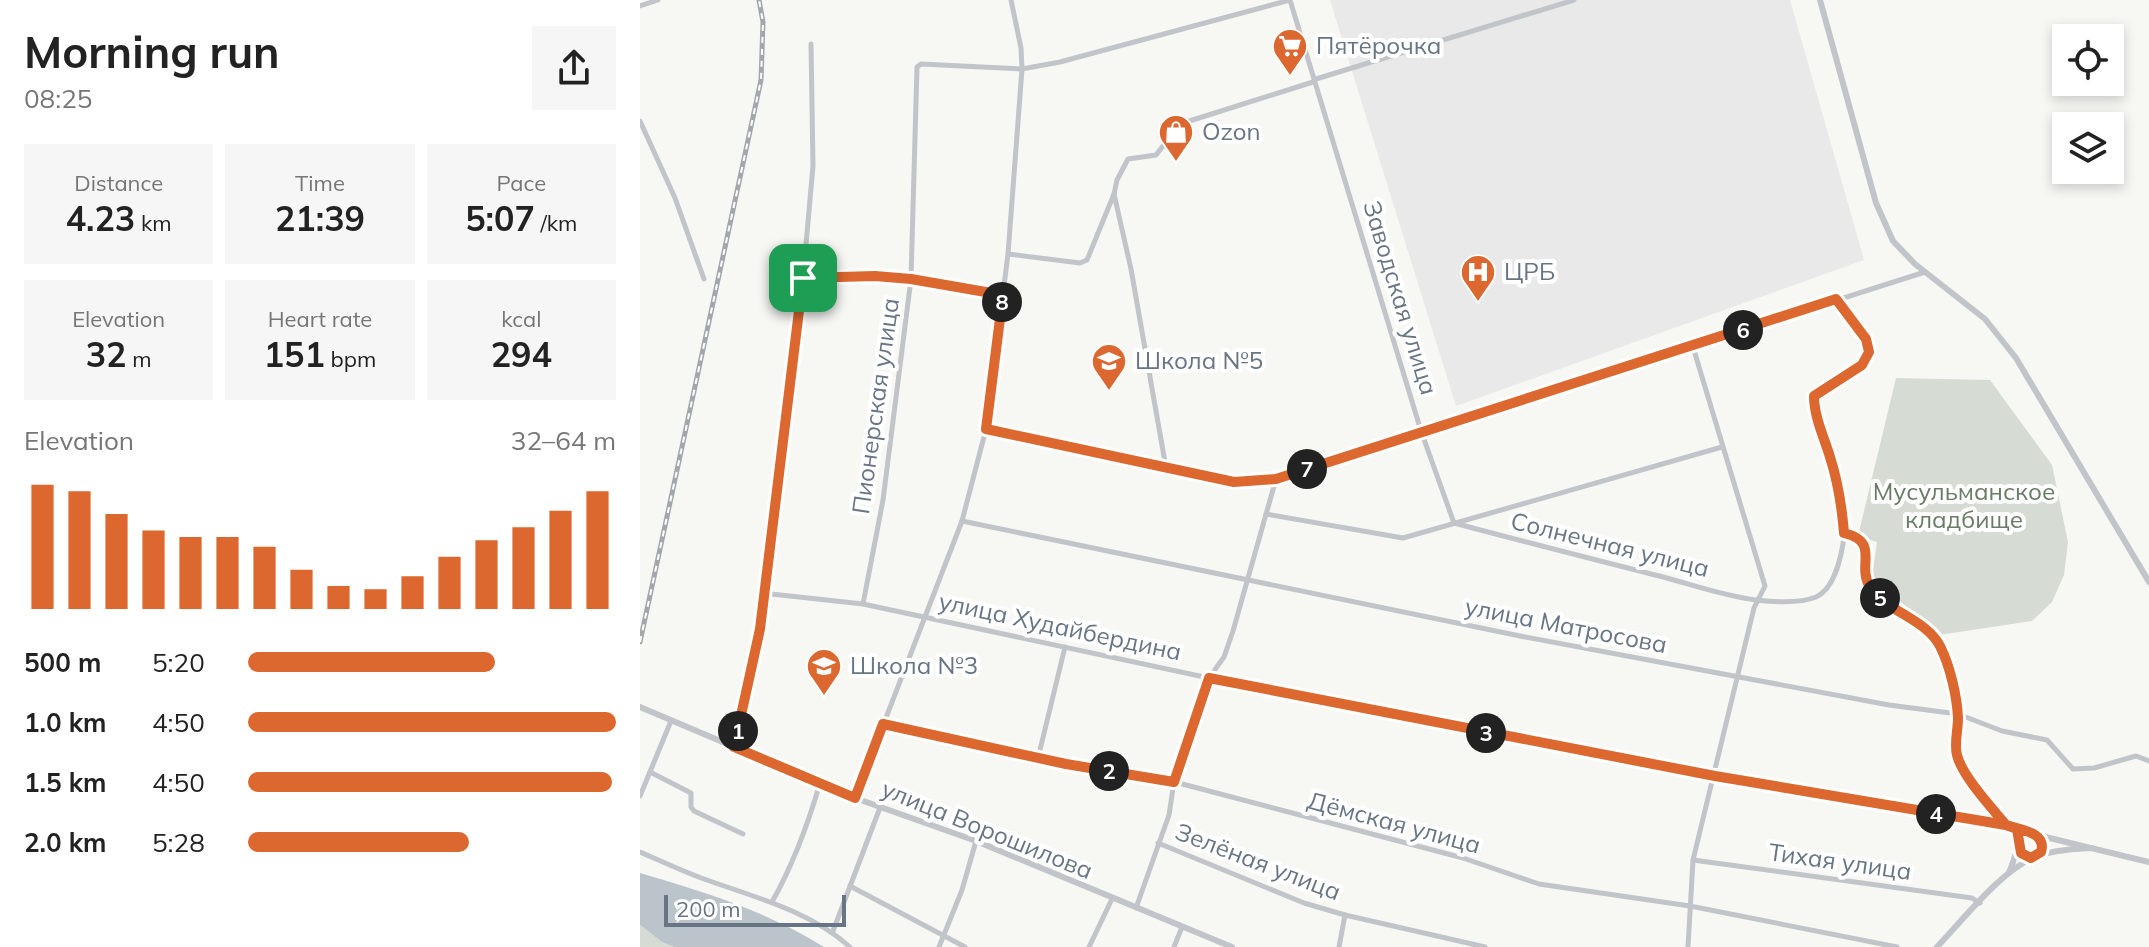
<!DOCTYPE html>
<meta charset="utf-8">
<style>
body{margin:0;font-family:Mulish,sans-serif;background:#f6f6f6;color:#222;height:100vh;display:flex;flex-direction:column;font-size:30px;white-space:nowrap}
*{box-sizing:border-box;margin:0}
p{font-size:26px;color:#767676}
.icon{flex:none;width:44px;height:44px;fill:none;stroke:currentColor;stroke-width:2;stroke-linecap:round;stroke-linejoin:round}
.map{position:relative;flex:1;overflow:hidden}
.details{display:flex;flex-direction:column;background:#fff;width:640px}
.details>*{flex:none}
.controls{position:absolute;left:1412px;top:24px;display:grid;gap:16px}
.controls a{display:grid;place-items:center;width:72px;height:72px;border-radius:0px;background:#fff;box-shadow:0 4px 12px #0003;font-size:40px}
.scale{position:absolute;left:24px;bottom:20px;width:182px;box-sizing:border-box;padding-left:8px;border:4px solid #677584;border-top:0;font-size:22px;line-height:28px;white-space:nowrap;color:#677584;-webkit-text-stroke:6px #fff;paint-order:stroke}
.pin{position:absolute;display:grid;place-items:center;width:68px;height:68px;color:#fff;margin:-34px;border-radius:16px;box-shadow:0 4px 12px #0006}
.km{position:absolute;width:40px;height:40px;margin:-20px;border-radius:50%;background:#222;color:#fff;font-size:22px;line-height:40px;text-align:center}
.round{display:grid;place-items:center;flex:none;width:84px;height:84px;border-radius:0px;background:#f6f6f6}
.summary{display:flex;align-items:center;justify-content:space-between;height:136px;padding:0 24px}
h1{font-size:44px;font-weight:700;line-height:60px}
.stats{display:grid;grid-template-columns:repeat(3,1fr);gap:12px;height:136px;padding:8px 24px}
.stats div{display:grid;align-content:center;border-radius:0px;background:#f6f6f6;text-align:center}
.stats b{font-size:34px;font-weight:700}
.stats small{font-size:22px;font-weight:400}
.stats p{font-size:22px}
.chart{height:224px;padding:16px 24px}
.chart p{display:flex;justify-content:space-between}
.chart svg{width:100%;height:144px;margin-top:8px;stroke:#dc672f;stroke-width:6}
ul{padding:0 24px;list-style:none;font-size:26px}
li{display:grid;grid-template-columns:128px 96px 1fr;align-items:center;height:60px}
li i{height:20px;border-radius:10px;background:#dc672f}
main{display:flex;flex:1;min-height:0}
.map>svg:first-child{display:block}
.built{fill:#e8e9e8}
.green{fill:#d6dcd4}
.water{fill:#bbc4ca}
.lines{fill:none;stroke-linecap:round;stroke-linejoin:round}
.minor{stroke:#c1c4c8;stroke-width:5}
.tertiary{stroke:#c1c4c8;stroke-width:6}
.rail-casing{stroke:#a2a7ad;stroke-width:5}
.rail{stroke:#fff;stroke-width:2;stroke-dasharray:6;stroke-linecap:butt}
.route-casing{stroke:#fff;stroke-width:16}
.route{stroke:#dc672f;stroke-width:10}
.labels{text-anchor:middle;stroke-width:8;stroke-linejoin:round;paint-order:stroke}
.poi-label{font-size:24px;fill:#677584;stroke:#fff;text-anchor:start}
.street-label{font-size:24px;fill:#677584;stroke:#fff}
.park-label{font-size:24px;fill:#687c66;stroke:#fff}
</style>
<main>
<section class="details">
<div class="summary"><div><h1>Morning run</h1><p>08:25</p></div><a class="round"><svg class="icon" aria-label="share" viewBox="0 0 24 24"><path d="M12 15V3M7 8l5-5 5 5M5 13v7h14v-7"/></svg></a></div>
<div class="stats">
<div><p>Distance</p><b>4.23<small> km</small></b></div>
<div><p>Time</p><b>21:39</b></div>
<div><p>Pace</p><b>5:07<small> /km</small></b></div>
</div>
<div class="stats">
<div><p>Elevation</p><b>32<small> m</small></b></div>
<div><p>Heart rate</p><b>151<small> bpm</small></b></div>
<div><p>kcal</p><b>294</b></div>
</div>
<div class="chart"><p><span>Elevation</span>32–64 m</p>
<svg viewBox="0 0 160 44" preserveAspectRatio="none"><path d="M5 44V6M15 44V8M25 44V15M35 44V20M45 44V22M55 44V22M65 44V25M75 44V32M85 44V37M95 44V38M105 44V34M115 44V28M125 44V23M135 44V19M145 44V14M155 44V8"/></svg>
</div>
<ul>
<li><b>500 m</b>5:20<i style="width:67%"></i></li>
<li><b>1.0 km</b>4:50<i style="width:100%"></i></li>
<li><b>1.5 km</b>4:50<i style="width:99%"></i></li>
<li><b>2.0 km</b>5:28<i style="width:60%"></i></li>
</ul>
</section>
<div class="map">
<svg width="1509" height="947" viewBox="0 0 1509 947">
<rect width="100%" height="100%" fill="#f7f7f4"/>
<path class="built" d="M690 0H1150L1224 260 816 406Z"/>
<g class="green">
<path d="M1256 378 1350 380 1412 465 1428 542 1424 575 1412 602 1392 621 1299 635 1232 577 1237 542 1218 536Z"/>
<path d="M0 925 22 942 34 947H0Z"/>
</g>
<path class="water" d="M0 873C65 892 126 911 184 947H34L22 942 0 925Z"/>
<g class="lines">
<g class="minor">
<path d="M0 6 18 0"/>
<path d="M676 79 934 0"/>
<path d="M0 121 35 198 64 279"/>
<path d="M368 254 440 263 447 260 474 194"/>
<path d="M163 278 235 276 271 279 363 295"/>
<path d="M346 429 594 482 636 479 1285 272"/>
<path d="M526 468 491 269 474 194 477 180 488 159 516 155 540 124 673 82"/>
<path d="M626 514 763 538 1082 447"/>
<path d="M322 521 880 636 1249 705 1318 714 1362 731 1407 740 1433 769 1454 768 1496 756 1509 761"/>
<path d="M814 523C881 541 948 558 1015 575 1048 583 1082 596 1116 600 1134 602 1159 604 1176 597 1194 589 1200 561 1203 544 1213 494 1175 443 1174 396L1222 365 1229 352 1226 339 1196 299"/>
<path d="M1204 533C1241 543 1216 565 1230 587 1247 612 1286 619 1300 646 1310 665 1317 696 1318 717 1318 729 1314 743 1317 754 1321 774 1352 808 1365 825"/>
<path d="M122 593 223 604 625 690 1075 776 1366 825 1392 833"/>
<path d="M223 604 243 500 271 279 277 67 281 64 382 69 420 62 650 0 781 431 814 523"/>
<path d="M243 724 426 764 531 781 823 858 899 884 1050 906 1257 947"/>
<path d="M94 747 120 629 163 278 173 166 171 44"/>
<path d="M398 758 425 647"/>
<path d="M10 772 51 793V807L54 811 103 834"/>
<path d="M0 796 31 721"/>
<path d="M215 798 322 521 346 429 368 254 382 69 381 48 371 0"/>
<path d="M518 843 664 903 705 915 845 947"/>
<path d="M0 852C21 861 42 871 64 879 114 897 170 911 210 947"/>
<path d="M1053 860 1332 898 1340 903"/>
<path d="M210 886 325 947"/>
<path d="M132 902C153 865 168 824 180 783"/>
<path d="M496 908 529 815 534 782 569 678 584 657 593 631 636 479"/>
<path d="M193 931 241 805"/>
<path d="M299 947 322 890 336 841"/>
<path d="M449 947 472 899"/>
<path d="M534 947 542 927"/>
<path d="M699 947 705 915"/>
<path d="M1048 947 1053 860 1114 608 1125 586 1053 347"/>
</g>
<g class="tertiary">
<path d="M1180 0 1236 203 1253 241 1275 264 1345 319 1376 358 1509 582"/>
<path d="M0 707 215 798 336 841 592 947"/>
<path d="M1393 834 1509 862"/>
<path d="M1369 872C1375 861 1376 844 1385 835H1397L1403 844 1401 852 1391 858 1384 855 1379 846"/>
<path d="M1297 947C1324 919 1361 870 1397 856 1415 850 1434 849 1452 848"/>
</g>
<g class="rail-casing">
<path id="rail" d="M0 642 121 80 123 22 119 0"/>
</g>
<use href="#rail" class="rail"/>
</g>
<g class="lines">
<g class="route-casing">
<path id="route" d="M163 278 120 629 94 747 215 798 243 724 426 764 534 782 569 678 1075 776 1366 825C1381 830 1407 832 1401 852L1391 858 1381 853 1377 829 1366 825C1352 808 1322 776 1317 755 1314 744 1318 730 1318 718 1317 696 1310 666 1300 646 1286 619 1247 612 1230 587 1216 565 1241 542 1204 533 1202 508 1198 482 1190 457 1184 437 1174 417 1174 396L1222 365 1229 352 1226 339 1196 299 636 479 594 482 346 429 363 295 271 279 235 276 163 278"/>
</g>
<use href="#route" class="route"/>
</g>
<defs>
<g id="supermarket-pin" transform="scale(1.8)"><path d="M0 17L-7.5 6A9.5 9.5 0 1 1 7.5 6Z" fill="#dc672f" stroke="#fff"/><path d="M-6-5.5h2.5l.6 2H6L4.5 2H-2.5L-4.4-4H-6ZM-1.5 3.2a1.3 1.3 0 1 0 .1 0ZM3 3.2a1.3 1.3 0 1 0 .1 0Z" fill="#fff"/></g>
<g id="shop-pin" transform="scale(1.8)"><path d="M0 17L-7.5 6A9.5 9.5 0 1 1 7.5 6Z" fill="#dc672f" stroke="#fff"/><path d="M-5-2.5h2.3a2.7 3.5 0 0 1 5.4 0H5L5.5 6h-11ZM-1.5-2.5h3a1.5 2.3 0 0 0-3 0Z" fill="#fff"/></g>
<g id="hospital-pin" transform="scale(1.8)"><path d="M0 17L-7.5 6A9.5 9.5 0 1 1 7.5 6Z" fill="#dc672f" stroke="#fff"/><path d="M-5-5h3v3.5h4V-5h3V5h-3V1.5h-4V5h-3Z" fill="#fff"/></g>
<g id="school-pin" transform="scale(1.8)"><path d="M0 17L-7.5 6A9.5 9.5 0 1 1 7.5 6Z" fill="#dc672f" stroke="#fff"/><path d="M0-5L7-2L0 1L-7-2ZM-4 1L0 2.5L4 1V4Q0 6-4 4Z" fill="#fff"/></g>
</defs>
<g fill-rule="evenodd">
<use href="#supermarket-pin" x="650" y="46"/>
<use href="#shop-pin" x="536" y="132"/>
<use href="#hospital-pin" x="838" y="272"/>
<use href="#school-pin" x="469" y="361"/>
<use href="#school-pin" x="184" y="666"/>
</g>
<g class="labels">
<g class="poi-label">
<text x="676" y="54">Пятёрочка</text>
<text x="562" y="140">Ozon</text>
<text x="864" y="280">ЦРБ</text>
<text x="495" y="369">Школа №5</text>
<text x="210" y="674">Школа №3</text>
</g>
<g class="street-label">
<text transform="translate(760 298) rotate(73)" y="8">Заводская улица</text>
<text transform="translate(236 406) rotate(-82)" y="8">Пионерская улица</text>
<text transform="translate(970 545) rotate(14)" y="8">Солнечная улица</text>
<text transform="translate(926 626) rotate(11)" y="8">улица Матросова</text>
<text transform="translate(420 627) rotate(12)" y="8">улица Худайбердина</text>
<text transform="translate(754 823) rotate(15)" y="8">Дёмская улица</text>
<text transform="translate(347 830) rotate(22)" y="8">улица Ворошилова</text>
<text transform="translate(618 862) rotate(21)" y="8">Зелёная улица</text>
<text transform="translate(1200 862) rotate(8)" y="8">Тихая улица</text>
</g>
<g class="park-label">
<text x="1324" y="500">Мусульманское<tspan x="1324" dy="28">кладбище</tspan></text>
</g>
</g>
</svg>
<div class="controls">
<a><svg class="icon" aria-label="locate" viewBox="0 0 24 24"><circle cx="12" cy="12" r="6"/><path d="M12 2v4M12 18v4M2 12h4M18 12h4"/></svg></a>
<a><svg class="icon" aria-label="layers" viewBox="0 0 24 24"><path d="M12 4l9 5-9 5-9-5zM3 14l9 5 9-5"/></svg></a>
</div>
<div class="scale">200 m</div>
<div class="pin" style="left:163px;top:278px;background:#1e9e55"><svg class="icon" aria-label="arrive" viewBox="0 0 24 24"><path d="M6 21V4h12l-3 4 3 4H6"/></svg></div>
<b class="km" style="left:98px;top:731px">1</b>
<b class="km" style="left:469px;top:771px">2</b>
<b class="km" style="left:846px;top:733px">3</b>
<b class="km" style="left:1296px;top:814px">4</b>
<b class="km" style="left:1240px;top:598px">5</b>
<b class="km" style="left:1103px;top:330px">6</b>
<b class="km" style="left:667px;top:469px">7</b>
<b class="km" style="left:362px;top:302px">8</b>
</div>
</main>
